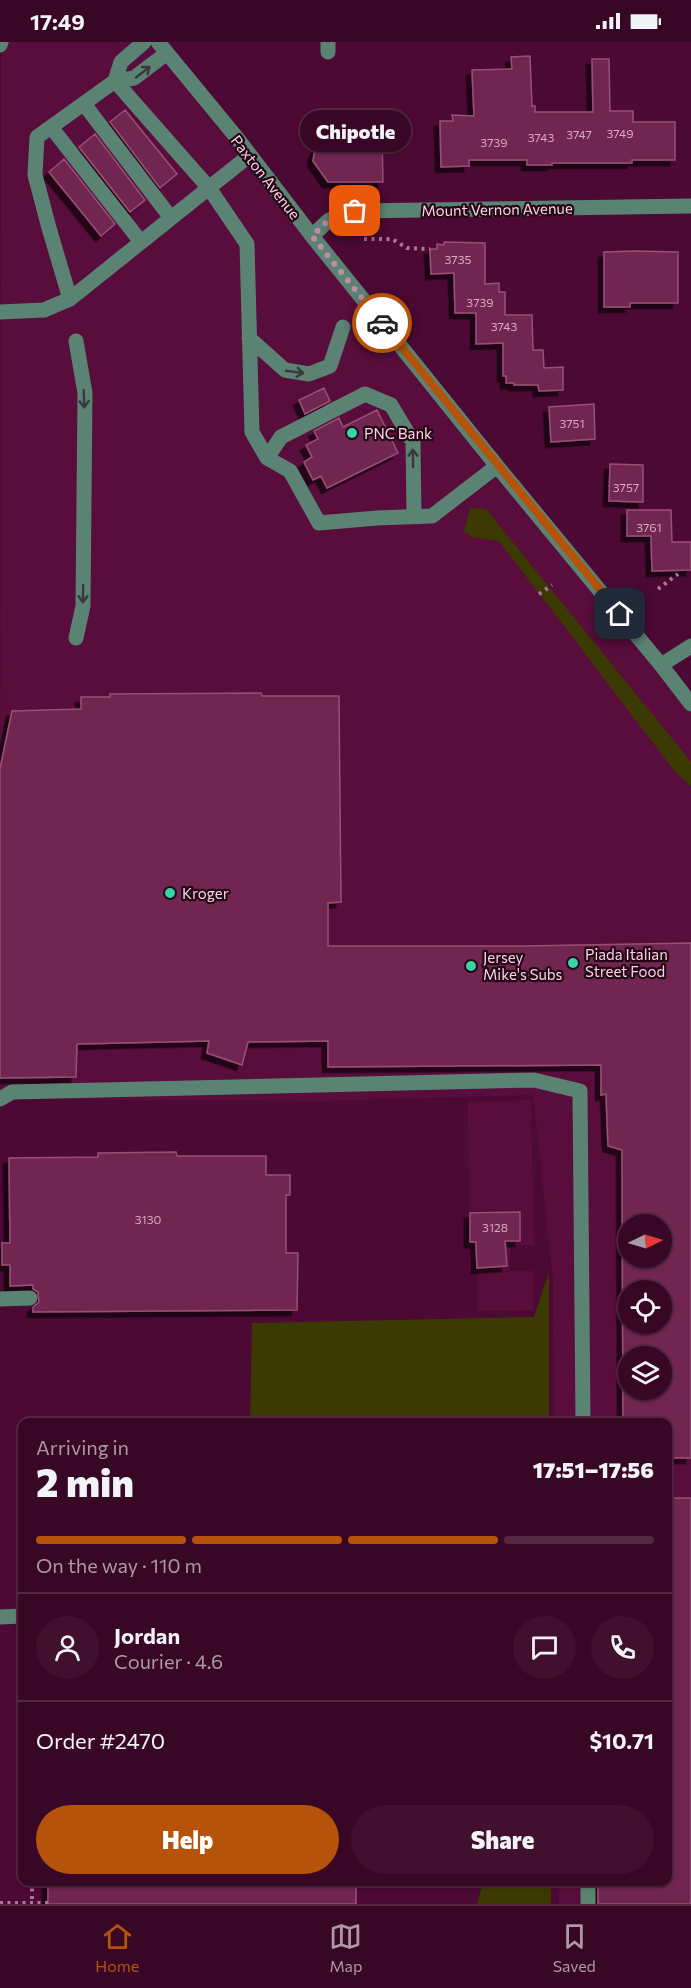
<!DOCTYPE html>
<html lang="en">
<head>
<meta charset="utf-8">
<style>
	:root { --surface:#390726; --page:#40102e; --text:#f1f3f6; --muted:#ab99a7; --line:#532843; --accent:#b45309 }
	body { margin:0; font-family:Commissioner,sans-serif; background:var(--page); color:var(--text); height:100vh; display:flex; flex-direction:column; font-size:22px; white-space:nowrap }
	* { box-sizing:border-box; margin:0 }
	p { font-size:20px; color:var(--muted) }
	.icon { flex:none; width:33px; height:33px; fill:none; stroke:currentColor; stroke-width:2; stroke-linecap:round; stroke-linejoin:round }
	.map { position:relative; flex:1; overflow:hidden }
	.details { position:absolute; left:18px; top:1376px; width:654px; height:468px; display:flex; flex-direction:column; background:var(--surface); border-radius:12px; box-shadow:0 2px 4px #0004,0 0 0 2px var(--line) }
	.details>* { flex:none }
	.needle { width:39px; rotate:85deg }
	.buttons { position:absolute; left:618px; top:1172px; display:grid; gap:12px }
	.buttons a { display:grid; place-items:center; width:54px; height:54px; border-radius:50%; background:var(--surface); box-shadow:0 2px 4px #0004,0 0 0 2px var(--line); font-size:30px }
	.pin { position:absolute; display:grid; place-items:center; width:51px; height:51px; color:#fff; margin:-26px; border-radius:12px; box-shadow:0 3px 9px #0006 }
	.courier { position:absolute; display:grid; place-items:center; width:60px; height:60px; margin:-30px; border:4px solid #b45309; border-radius:50%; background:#fff; color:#222; box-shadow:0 2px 8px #0007 }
	.bubble { position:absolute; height:42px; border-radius:21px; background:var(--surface); box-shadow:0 2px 4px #0004,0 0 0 2px var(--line); font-size:20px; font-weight:800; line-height:42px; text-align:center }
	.summary em { font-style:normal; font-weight:800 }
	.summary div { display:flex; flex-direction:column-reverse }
	.summary { display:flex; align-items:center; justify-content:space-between; height:102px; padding:0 18px }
	h1 { font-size:39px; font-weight:800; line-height:45px }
	.bar { display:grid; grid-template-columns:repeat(4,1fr); gap:9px 6px; align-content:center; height:72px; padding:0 18px }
	.bar i { height:8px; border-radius:4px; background:var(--line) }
	.bar .selected { background:var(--accent) }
	.bar p { grid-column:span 4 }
	.line { display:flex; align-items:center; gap:15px; padding:0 18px; border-top:2px solid var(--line) }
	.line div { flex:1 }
	.round { display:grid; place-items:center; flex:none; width:63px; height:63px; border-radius:32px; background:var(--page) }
	.button { display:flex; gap:12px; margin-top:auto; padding:12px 18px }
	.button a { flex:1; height:69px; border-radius:36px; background:var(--accent); color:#fff; font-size:24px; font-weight:800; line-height:69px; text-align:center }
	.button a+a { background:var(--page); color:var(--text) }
	.status { display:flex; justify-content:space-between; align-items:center; height:42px; padding:0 30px; background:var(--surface); direction:ltr }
	.status svg { height:16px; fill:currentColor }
	.menu { display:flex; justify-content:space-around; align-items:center; height:84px; border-top:2px solid var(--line); background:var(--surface); font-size:16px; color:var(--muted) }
	.menu a { display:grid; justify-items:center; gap:3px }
	.menu .selected { color:var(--accent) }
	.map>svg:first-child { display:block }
</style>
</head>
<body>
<div class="status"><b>17:49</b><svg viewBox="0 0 49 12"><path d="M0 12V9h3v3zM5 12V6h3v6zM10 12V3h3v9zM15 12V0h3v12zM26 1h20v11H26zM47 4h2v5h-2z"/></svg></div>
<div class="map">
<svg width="691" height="1862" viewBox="0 0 691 1862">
	<defs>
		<filter id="shadow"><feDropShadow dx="-5.5" dy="5.5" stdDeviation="0" flood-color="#0009"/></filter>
	</defs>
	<rect width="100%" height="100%" fill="#4c0933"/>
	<path fill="#590d3c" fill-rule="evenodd" d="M 1,0 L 158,0 L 691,662 L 691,1862 L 559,1862 L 558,1839 L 668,1839 L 668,1380 L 554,1380 L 553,1239 L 533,1053 L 322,1059 L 20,1057 L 0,1061 ZM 628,1182 L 662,1182 L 662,1215 L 628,1215 ZM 628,1248 L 662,1248 L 662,1281 L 628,1281 ZM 628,1314 L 662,1314 L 662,1347 L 628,1347 Z
		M 531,1058 L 534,1203 L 510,1203 L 510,1229 L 533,1229 L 533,1268 L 477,1269 L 478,1230 L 469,1229 L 468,1060 Z"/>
	<path fill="#3b3a02" d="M 470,466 L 486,467 L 691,720 L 691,744 L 676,731 L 499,499 L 472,495 L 464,489 Z
		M 549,1230 L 549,1380 L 250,1380 L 252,1281 L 534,1275 Z
		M 480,1839 L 551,1839 L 551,1862 L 477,1862 L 481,1847 Z"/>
	<path fill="#712651" stroke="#985076" stroke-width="1.5" fill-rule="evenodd" filter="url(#shadow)" d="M 530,14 L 532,64 L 535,64 L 535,70 L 593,70 L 592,17 L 609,17 L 610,69 L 633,69 L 633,80 L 675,80 L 675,118 L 632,118 L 632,121 L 552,121 L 552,123 L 527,123 L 527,118 L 469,118 L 469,124 L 441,125 L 440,79 L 453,79 L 452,73 L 474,74 L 472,28 L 512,27 L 511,15 Z
		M 125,68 L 177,132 L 160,146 L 110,80 Z
		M 95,92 L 145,158 L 130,170 L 79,105 Z
		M 382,96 L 383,140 L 328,140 L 313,119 L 314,112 L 317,106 L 330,98 Z
		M 64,117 L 115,182 L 101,194 L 49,130 Z
		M 444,200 L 485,201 L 485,242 L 499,241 L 499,250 L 505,250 L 505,273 L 532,273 L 533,308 L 543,308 L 544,326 L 563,325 L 563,348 L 539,349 L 538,343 L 514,343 L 514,341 L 506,341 L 506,334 L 503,334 L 503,301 L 476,302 L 476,271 L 455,271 L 454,231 L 431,232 L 430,207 L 437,207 L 437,202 L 444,203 Z
		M 635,209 L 678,210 L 678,261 L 630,261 L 630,265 L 604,265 L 604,210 Z
		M 324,346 L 330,359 L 305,372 L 299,358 Z
		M 594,362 L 595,397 L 551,400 L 549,365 Z
		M 377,368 L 398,411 L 327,446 L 321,434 L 313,438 L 304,420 L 312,415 L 306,403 L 318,397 L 314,389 L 339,376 L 343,385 Z
		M 610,422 L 643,423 L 643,460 L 609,459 Z
		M 627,468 L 671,468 L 672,500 L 691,500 L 691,528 L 652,529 L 651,494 L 627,494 Z
		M 261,651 L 262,654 L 339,654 L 341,860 L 328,861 L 328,904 L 524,904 L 691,901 L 691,1416 L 668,1416 L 668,1380 L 623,1380 L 622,1108 L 608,1104 L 606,1052 L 601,1053 L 601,1023 L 328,1025 L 328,999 L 248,1000 L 242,1023 L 207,1011 L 209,999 L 77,1002 L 76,1035 L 0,1036 L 0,727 L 12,669 L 81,667 L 81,655 L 110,655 L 110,652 ZM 628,1182 L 662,1182 L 662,1215 L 628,1215 ZM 628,1248 L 662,1248 L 662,1281 L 628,1281 ZM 628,1314 L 662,1314 L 662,1347 L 628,1347 Z
		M 176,1110 L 177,1114 L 266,1114 L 266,1133 L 290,1133 L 290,1153 L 286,1153 L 286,1211 L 298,1211 L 297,1268 L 33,1270 L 33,1265 L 39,1260 L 38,1250 L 33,1247 L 33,1243 L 10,1244 L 10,1223 L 2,1223 L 2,1201 L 10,1201 L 9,1116 L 98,1115 L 98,1111 Z
		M 520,1170 L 520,1199 L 505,1199 L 507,1224 L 477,1226 L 476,1200 L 470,1200 L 470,1171 Z
		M 668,1456 L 691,1456 L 691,1862 L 598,1862 L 598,1839 L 668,1839 Z
		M 48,1839 L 356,1839 L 356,1862 L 48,1862 Z"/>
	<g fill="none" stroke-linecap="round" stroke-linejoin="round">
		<path stroke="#ab7593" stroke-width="4" stroke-dasharray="3 4.5" stroke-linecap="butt" d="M 364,197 L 392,197 L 407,206 L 430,207
			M 658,547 L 678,532
			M 539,552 L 552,543
			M 32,1839 L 32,1861
			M 0,1861 L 48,1861"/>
		<path stroke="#5a8373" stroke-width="15" d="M 158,0 L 237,96 L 312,194 L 497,424 L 661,623 L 691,662
			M 328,0 L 328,10
			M 0,3 L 1,0
			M 115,39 L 209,146 L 247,202 L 252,390 L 267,416 L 290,429 L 319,481 L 377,476 L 432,474 L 497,424
			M 115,39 L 121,20 L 144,0
			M 84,62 L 171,176
			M 51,85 L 141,200
			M 312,194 L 329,178 L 355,169 L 691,164
			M 70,257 L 49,186 L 35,133 L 37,95 L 115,39 L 134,36 L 167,11
			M 0,270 L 44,268 L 70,257 L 250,113
			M 249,296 L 285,328 L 309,332 L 330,324 L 343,285
			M 76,299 L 85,351 L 83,564 L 76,596
			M 267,416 L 281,395 L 365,352 L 391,363 L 413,400 L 414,474
			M 661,623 L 691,604
			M 0,1057 L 12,1050 L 534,1038 L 580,1049 L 583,1380
			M 0,1257 L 30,1256
			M 0,1575 L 22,1574
			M 588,1839 L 588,1862"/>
	</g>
	<defs><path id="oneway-shaft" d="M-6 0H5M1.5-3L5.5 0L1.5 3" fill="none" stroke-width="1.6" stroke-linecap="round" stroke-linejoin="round" transform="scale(1.5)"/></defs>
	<g stroke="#39393c">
		<use href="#oneway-shaft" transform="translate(143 30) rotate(-38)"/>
		<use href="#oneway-shaft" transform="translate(295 330) rotate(8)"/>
		<use href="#oneway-shaft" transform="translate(84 357) rotate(88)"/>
		<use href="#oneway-shaft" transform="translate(413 416) rotate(-91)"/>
		<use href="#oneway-shaft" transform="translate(83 552) rotate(91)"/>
	</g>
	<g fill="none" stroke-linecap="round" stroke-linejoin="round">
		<path stroke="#be8ca7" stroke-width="6" stroke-dasharray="0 10.8" d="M 355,169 L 329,178 L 312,194 L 382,281"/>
		<path stroke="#b45309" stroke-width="8" d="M 382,281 L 620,572"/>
	</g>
	<g fill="#37d4a6" stroke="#230717" stroke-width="2">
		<circle cx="352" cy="391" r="6"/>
		<circle cx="170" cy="851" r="6"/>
		<circle cx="573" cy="921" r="6"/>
		<circle cx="471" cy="924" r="6"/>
	</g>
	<g text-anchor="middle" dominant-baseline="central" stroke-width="4.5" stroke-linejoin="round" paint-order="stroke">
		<g font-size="12" fill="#d9a7c0">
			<text x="620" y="91">3749</text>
			<text x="579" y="92">3747</text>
			<text x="541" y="95">3743</text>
			<text x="494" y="100">3739</text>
			<text x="458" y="217">3735</text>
			<text x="480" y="260">3739</text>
			<text x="504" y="284">3743</text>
			<text x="572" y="381">3751</text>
			<text x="626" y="445">3757</text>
			<text x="649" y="485">3761</text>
			<text x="148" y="1177">3130</text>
			<text x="495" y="1185">3128</text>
		</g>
		<g font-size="15" fill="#fcd2e5" stroke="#230717">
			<text transform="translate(266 135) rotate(52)">Paxton Avenue</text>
			<text transform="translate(497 167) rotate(-1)">Mount Vernon Avenue</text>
		</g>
		<g font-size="15" fill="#fcd2e5" stroke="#230717" text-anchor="start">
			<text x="364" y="391">PNC Bank</text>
			<text x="182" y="851">Kroger</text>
			<text x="585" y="912">Piada Italian<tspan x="585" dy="17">Street Food</tspan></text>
			<text x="483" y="915">Jersey<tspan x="483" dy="17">Mike's Subs</tspan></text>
		</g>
	</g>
</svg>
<div class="buttons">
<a><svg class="needle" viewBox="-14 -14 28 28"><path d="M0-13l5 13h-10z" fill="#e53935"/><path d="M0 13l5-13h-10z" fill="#ab99a7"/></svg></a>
<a><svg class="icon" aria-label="locate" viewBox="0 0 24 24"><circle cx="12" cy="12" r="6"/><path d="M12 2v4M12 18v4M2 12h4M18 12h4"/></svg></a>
<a><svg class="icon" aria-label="layers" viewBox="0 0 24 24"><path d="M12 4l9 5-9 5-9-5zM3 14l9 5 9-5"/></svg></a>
</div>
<div class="pin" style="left:355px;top:169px;background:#ea580c"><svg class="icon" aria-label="bag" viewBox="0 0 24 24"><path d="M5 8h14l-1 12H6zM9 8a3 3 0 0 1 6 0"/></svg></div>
<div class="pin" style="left:620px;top:572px;background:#1f2937"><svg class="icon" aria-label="home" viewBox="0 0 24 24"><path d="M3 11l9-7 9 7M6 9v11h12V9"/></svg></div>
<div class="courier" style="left:382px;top:281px"><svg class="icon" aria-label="car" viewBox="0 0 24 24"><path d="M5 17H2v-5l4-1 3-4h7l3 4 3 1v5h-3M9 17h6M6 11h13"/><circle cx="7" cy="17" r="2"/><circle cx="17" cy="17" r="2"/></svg></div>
<div class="bubble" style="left:300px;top:68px;width:111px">Chipotle</div>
<section class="details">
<div class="summary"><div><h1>2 min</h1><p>Arriving in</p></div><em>17:51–17:56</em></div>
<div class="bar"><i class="selected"></i><i class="selected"></i><i class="selected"></i><i></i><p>On the way · 110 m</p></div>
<div class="line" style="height:108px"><a class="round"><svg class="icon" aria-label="person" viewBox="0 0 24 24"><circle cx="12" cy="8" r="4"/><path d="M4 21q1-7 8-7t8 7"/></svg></a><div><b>Jordan</b><p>Courier · 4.6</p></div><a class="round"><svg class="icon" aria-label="chat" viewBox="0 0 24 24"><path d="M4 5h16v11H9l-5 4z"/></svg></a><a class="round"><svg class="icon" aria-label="phone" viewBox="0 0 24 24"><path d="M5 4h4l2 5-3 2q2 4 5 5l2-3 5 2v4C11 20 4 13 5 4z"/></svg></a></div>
<div class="line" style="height:78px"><div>Order #2470</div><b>$10.71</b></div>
<div class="button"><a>Help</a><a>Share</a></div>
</section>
</div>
<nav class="menu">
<a class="selected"><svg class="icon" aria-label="home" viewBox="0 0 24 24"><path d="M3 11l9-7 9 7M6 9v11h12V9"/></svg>Home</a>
<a><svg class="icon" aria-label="map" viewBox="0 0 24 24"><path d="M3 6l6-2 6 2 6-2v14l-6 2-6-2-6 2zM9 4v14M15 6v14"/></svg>Map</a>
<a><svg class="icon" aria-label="saved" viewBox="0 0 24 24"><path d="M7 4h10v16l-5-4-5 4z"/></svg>Saved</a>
</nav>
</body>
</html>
